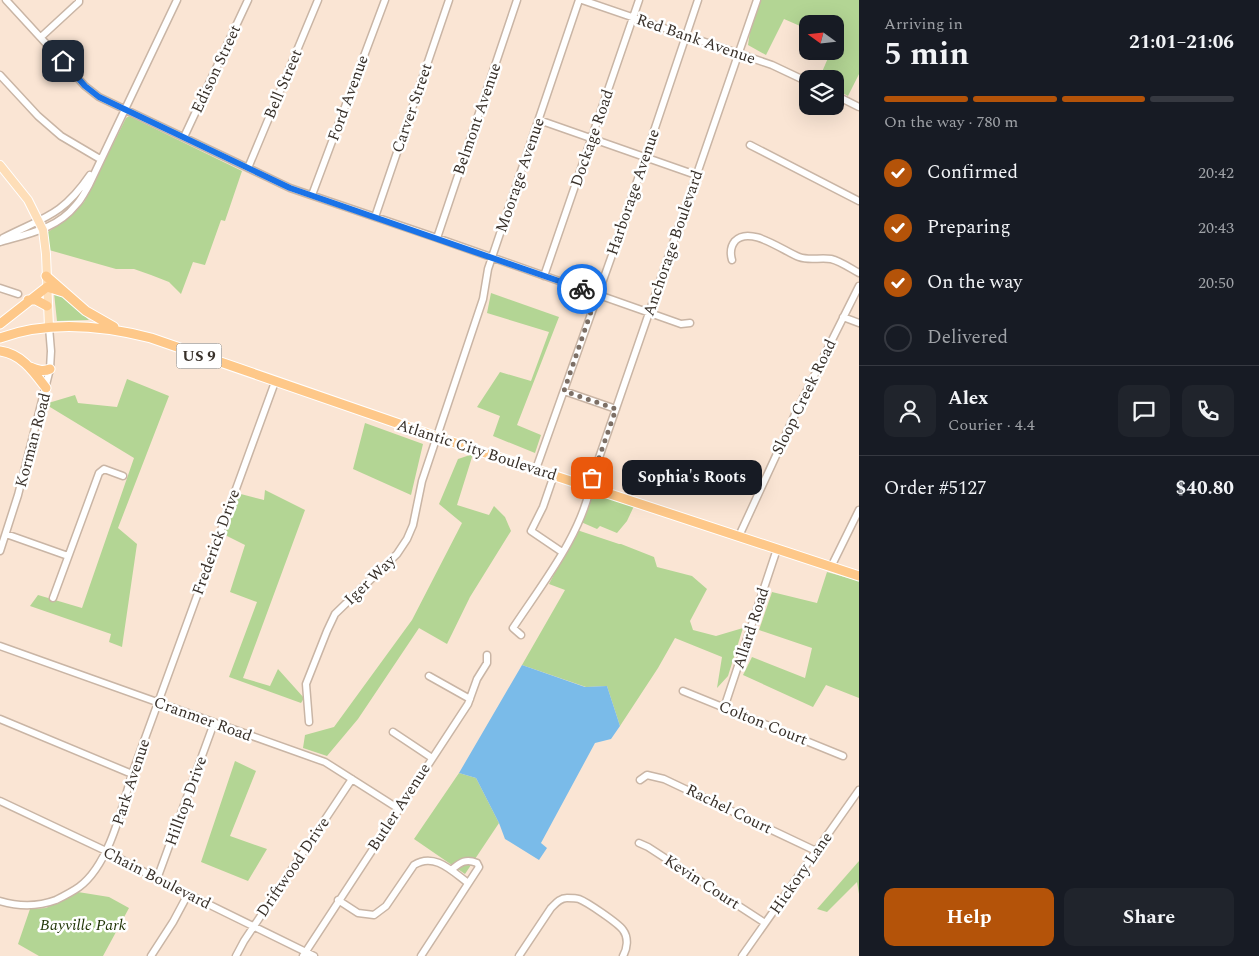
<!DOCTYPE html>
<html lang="en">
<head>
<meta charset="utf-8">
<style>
	:root { --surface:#171b24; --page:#20242c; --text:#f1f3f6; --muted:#9ea1a6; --line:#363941; --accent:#b45309 }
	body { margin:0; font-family:Spectral,serif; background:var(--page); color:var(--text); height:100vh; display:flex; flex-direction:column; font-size:19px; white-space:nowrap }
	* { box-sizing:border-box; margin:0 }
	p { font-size:16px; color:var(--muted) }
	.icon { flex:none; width:28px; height:28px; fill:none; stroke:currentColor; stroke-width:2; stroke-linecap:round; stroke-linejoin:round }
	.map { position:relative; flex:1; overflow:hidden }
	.details { display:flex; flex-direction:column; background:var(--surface); width:400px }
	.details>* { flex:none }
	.needle { width:32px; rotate:285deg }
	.controls { position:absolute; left:799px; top:15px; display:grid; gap:10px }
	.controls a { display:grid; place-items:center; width:45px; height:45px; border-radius:10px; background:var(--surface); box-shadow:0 5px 20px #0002; font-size:25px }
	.pin { position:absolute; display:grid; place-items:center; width:42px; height:42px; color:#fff; margin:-21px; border-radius:10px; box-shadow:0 2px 8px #0006 }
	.courier { position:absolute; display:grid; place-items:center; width:50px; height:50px; margin:-25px; border:4px solid #1a73e8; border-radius:50%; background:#fff; color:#222; box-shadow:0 1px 6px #0007 }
	.bubble { position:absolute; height:35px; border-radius:10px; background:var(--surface); box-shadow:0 5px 20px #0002; font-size:16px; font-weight:700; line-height:35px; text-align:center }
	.overview em { font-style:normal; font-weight:700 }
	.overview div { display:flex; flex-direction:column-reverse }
	.overview { display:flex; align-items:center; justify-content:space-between; height:85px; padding:0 25px }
	h1 { font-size:32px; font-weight:700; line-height:38px }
	.bar { display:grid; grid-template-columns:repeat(4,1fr); gap:8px 5px; align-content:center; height:60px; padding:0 25px }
	.bar i { height:6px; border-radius:4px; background:var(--line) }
	.bar .on { background:var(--accent) }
	.bar p { grid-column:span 4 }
	.line { display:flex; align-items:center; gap:12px; padding:0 25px; border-top:1px solid var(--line) }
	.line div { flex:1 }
	.round { display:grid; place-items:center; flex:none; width:52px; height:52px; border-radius:10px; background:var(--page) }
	ol { padding:0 25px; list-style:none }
	li { display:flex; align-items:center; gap:15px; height:55px }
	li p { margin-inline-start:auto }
	li .icon { padding:5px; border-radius:50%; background:var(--accent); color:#fff; stroke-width:4 }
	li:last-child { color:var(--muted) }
	li i { width:28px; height:28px; border:2px solid var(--line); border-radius:50% }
	.cta { display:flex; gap:10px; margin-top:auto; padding:10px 25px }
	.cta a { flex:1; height:58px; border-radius:10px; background:var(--accent); color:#fff; font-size:20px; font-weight:700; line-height:58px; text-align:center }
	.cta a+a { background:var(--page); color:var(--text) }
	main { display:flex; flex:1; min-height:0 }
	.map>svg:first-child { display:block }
</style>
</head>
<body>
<main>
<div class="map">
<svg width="859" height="956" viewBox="0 0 859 956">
	<rect width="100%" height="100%" fill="#fae5d4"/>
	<path fill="#b3d594" d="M 760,0 L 859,0 L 859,74 L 848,96 L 835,89 L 835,79 L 819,79 L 831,51 L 835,51 L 835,24 L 808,24 L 807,29 L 784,19 L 766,55 L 748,45 L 750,31 Z
		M 129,116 L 242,171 L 225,221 L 221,220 L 205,265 L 193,262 L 181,294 L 169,282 L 151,275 L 134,269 L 116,269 L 49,250 L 47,236 L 48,232 L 72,215 L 84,202 L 126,118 Z
		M 54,293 L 61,295 L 89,320 L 57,321 Z
		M 491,293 L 559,317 L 517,425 L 541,435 L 535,453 L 493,436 L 500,416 L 477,407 L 500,372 L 531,381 L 549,332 L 487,313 Z
		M 127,379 L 169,396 L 118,528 L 137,544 L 122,647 L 109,642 L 111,634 L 30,606 L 38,595 L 82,608 L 134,458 L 45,404 L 75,395 L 78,403 L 117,407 Z
		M 365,423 L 423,444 L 411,495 L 353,469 Z
		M 473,454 L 457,505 L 489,515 L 494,506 L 505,517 L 511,531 L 470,597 L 447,644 L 419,628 L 358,719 L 327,756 L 303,748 L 305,735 L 334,727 L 412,620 L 462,523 L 439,504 L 458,459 Z
		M 265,490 L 305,510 L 243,678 L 270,686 L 278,669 L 304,698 L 301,703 L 229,677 L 257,602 L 230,592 L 245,545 L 223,534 L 237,493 L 264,500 Z
		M 595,493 L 634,506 L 627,521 L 617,533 L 600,526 L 597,529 L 581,522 L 592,495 Z
		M 577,530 L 619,544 L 621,544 L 654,557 L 657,567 L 692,576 L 707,589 L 690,621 L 693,630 L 716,636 L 743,628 L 728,676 L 717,688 L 722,657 L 675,638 L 658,668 L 620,726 L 607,686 L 586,687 L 522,665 L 565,590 L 549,584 Z
		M 827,572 L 859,581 L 859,698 L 826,685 L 813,707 L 743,675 L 752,657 L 805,678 L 812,648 L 759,630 L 772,592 L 817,603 Z
		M 235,761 L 256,771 L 230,836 L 267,849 L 248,881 L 201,862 Z
		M 459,773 L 476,778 L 499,823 L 465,874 L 414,839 Z
		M 859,861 L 859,894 L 857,882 L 827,912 L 817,909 Z
		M 78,892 L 109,897 L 129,908 L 103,956 L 39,956 L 18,944 L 30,909 L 46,908 Z"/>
	<path fill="#7abbe9" d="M 522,665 L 585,687 L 607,686 L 620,726 L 611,739 L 595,743 L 541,843 L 547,848 L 539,860 L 505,839 L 499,823 L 476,778 L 459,773 Z"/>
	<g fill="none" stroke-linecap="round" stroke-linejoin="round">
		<g stroke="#c9b5a5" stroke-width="9">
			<path id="minor" d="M 6,0 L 85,86 L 99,97 L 290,188 L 437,238 L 650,313 L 681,324 L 690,323
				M 582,0 L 772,65 L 808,82
				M 41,37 L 79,2 L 79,0
				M 0,75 L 38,116 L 61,136 L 100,159
				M 835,95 L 859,107
				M 539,120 L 696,175
				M 184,137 L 248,0
				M 750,145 L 859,201
				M 248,168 L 318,0
				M 312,195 L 385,0
				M 375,217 L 449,0
				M 3,238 C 44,217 62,216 90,175
				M 437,238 L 517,0
				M 0,242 C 28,234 57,229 76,205 C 81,200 85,192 89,185 L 177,0
				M 732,260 C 730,253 730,247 735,241 C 750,225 783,251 799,257 C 810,261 820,257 831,259 C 840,261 850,268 859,273
				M 544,276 L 639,0
				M 0,288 L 18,294
				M 843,317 L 859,323
				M 564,391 L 616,409
				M 536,469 L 617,241 L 698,0
				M 554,475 L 543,507 L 531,531 L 562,552
				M 6,534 L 68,556
				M 739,536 L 798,408 L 859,286
				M 0,551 L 18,495 L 50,369 L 51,351 L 49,327
				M 831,567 L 859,510
				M 53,598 L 99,473 L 104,469 L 123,476
				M 521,635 L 513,628 C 542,584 584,532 592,478 L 757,0
				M 0,646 L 325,762 L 399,809
				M 429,676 L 470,699
				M 683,691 L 843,756
				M 724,708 L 777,549
				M 0,719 L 132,774
				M 309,722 L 306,684 L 327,631 L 335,614 L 397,554 L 407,539 L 413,525 L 422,481 L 483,299 L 488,269 L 579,0
				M 393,732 L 432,758
				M 640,780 L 647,775 L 664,779 L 816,851
				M 0,801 L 106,851 L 157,879 L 314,956
				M 639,843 L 648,847 L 765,923
				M 157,879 L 214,723
				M 338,900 L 358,913 L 374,915 L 386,906 L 414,865 C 434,852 452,871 468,883
				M 0,901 C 20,907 37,907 56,900 C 64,896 72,892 79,887 C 109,865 122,808 132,774 L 275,382
				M 151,956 L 173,922 L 188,894
				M 236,956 L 244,941 L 352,779
				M 303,956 L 468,704 L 477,679 L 487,663 L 487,655
				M 421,956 L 479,867 L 477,863 C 465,858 460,863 451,870
				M 519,956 L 551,908 C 556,903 560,898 567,898 C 570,898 576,898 579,899 C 587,902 618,923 623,930 C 629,938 627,949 623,956
				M 742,956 L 859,790"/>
		</g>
		<g stroke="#fff" stroke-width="10">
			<path id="major" d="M 0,165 L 28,200 L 43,230 L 46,254 L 49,327"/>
		</g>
		<g stroke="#fff" stroke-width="11">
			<path id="highway" d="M 46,276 L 86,311 L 114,327
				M 28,300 L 36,300 L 47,306
				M 0,324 L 47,287 L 63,292
				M 0,338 C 49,320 101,325 151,338 L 437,437 L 859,576
				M 0,351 C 22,354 34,372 46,388
				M 30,367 C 37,370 43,372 50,369"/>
		</g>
		<use href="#minor" stroke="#fff" stroke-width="6"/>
		<use href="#major" stroke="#fedeb8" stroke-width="8"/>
		<use href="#highway" stroke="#fec889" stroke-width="9"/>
	</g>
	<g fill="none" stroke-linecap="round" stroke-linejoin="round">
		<path stroke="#7c6f65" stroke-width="5" stroke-dasharray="0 9" d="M 582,289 L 597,294 L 564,391 L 616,409 L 592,478"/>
		<path stroke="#1a73e8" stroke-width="6" d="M 63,61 L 85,86 L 99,97 L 290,188 L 582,289"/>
	</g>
	<g text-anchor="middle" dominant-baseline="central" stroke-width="5" stroke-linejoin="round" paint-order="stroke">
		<rect fill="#fff" stroke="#746e69" stroke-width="1" x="176.5" y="343.5" width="45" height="25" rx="4"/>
		<g font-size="15" font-weight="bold" fill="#383029">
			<text x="199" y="356">US 9</text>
		</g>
		<g font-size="16" fill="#383029" stroke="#fff">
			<text transform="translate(696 39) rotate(19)">Red Bank Avenue</text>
			<text transform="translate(216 69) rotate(-65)">Edison Street</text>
			<text transform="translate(283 84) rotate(-67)">Bell Street</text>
			<text transform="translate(348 98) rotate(-70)">Ford Avenue</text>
			<text transform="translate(412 108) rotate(-71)">Carver Street</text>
			<text transform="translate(477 119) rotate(-71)">Belmont Avenue</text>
			<text transform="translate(592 138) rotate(-71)">Dockage Road</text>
			<text transform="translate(520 175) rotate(-71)">Moorage Avenue</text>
			<text transform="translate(633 192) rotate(-71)">Harborage Avenue</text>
			<text transform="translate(673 243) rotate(-71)">Anchorage Boulevard</text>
			<text transform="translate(804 397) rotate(-64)">Sloop Creek Road</text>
			<text transform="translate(33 440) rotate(-75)">Korman Road</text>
			<text transform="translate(477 450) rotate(18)">Atlantic City Boulevard</text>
			<text transform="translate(216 542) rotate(-70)">Frederick Drive</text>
			<text transform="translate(370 580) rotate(-44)">Iger Way</text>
			<text transform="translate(751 628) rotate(-72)">Allard Road</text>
			<text transform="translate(203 719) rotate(20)">Cranmer Road</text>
			<text transform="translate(763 723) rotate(22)">Colton Court</text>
			<text transform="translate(131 782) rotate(-72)">Park Avenue</text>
			<text transform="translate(186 801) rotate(-70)">Hilltop Drive</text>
			<text transform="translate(399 807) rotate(-57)">Butler Avenue</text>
			<text transform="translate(729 809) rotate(26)">Rachel Court</text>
			<text transform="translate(293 867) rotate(-56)">Driftwood Drive</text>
			<text transform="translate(801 873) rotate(-55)">Hickory Lane</text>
			<text transform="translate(157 878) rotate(27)">Chain Boulevard</text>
			<text transform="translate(702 882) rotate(33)">Kevin Court</text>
		</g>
		<g font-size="16" font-style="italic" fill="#1f3405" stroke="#fff">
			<text x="83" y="925">Bayville Park</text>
		</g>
	</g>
</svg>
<div class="controls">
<a><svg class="needle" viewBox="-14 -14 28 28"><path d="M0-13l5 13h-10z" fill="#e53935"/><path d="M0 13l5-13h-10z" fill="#9ea1a6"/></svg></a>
<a><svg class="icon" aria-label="layers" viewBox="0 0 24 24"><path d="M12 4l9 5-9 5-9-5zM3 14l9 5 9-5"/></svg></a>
</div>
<div class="pin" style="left:592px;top:478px;background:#ea580c"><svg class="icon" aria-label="bag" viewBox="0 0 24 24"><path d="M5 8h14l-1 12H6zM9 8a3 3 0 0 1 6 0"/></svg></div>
<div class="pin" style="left:63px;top:61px;background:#1f2937"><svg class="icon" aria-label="home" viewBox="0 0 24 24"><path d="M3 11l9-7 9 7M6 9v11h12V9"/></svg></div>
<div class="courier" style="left:582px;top:289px"><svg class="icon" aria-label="bike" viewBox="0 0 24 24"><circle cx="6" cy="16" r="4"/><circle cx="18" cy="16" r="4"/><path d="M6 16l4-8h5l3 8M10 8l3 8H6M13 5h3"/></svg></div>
<div class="bubble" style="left:622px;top:460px;width:140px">Sophia's Roots</div>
</div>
<section class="details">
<div class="overview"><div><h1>5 min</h1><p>Arriving in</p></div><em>21:01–21:06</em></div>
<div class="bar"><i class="on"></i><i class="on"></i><i class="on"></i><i></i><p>On the way · 780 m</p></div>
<ol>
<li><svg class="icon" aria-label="check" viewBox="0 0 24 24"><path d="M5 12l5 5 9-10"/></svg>Confirmed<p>20:42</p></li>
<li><svg class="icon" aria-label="check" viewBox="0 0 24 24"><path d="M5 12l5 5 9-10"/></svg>Preparing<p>20:43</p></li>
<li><svg class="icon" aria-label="check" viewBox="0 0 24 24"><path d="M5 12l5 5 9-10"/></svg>On the way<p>20:50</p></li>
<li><i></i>Delivered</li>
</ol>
<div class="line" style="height:90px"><a class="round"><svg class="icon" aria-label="person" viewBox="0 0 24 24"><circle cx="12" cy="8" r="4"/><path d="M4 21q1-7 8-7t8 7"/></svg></a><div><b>Alex</b><p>Courier · 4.4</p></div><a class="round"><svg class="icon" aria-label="chat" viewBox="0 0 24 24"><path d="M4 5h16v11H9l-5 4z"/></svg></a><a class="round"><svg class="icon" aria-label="phone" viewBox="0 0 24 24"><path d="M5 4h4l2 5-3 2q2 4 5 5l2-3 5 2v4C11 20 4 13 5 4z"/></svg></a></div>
<div class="line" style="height:65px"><div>Order #5127</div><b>$40.80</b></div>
<div class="cta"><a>Help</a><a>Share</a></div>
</section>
</main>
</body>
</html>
